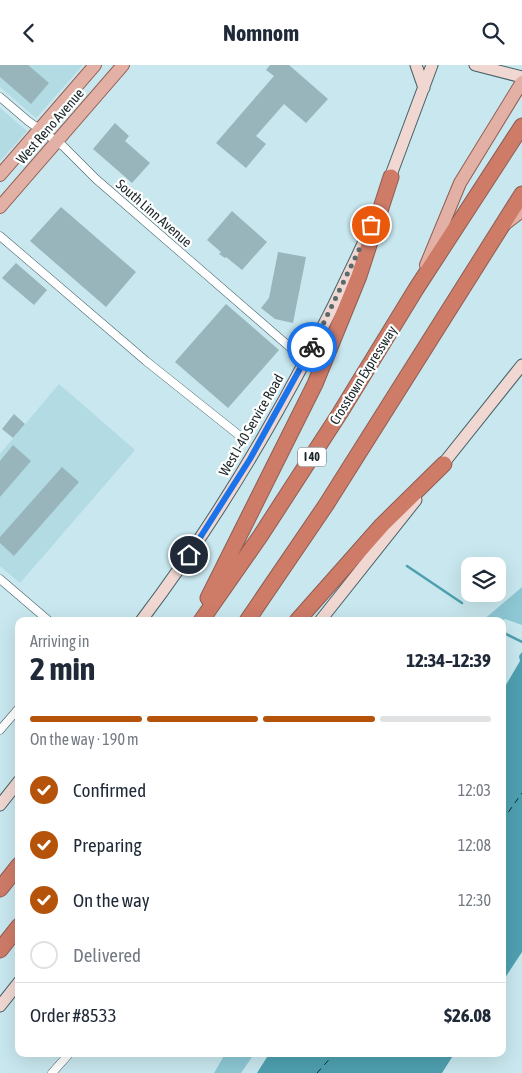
<!DOCTYPE html>
<html lang="en">
<head>
<meta charset="utf-8">
<style>
	:root { --surface:#fff; --page:#f6f6f7; --text:#1f2937; --muted:#747a83; --line:#e0e1e3; --accent:#b45309 }
	body { margin:0; font-family:"Asap Condensed",sans-serif; background:var(--page); color:var(--text); height:100vh; display:flex; flex-direction:column; font-size:19px; white-space:nowrap }
	* { box-sizing:border-box; margin:0 }
	p { font-size:16px; color:var(--muted) }
	.icon { flex:none; width:28px; height:28px; fill:none; stroke:currentColor; stroke-width:2; stroke-linecap:round; stroke-linejoin:round }
	.map { position:relative; flex:1; overflow:hidden }
	.panel { position:absolute; left:15px; top:552px; width:491px; height:440px; display:flex; flex-direction:column; background:var(--surface); border-radius:10px; box-shadow:0 5px 20px #0002 }
	.panel>* { flex:none }
	.controls { position:absolute; left:461px; top:492px; display:grid; gap:10px }
	.controls a { display:grid; place-items:center; width:45px; height:45px; border-radius:10px; background:var(--surface); box-shadow:0 5px 20px #0002; font-size:25px }
	.pin { position:absolute; display:grid; place-items:center; width:42px; height:42px; color:#fff; margin:-21px; border:2px solid #fff; border-radius:50%; box-shadow:0 1px 5px #0007 }
	.courier { position:absolute; display:grid; place-items:center; width:50px; height:50px; margin:-25px; border:4px solid #1a73e8; border-radius:50%; background:#fff; color:#222; box-shadow:0 1px 6px #0007 }
	.head em { font-style:normal; font-weight:700 }
	.head div { display:flex; flex-direction:column-reverse }
	.head { display:flex; align-items:center; justify-content:space-between; height:85px; padding:0 15px }
	h1 { font-size:32px; font-weight:700; line-height:38px }
	.bar { display:grid; grid-template-columns:repeat(4,1fr); gap:8px 5px; align-content:center; height:60px; padding:0 15px }
	.bar i { height:6px; border-radius:4px; background:var(--line) }
	.bar .active { background:var(--accent) }
	.bar p { grid-column:span 4 }
	.line { display:flex; align-items:center; gap:12px; padding:0 15px; border-top:1px solid var(--line) }
	.line div { flex:1 }
	ol { padding:0 15px; list-style:none }
	li { display:flex; align-items:center; gap:15px; height:55px }
	li p { margin-inline-start:auto }
	li .icon { padding:5px; border-radius:50%; background:var(--accent); color:#fff; stroke-width:4 }
	li:last-child { color:var(--muted) }
	li i { width:28px; height:28px; border:2px solid var(--line); border-radius:50% }
	header { display:flex; justify-content:space-between; align-items:center; height:65px; padding:0 15px; background:var(--surface); font-size:22px; font-weight:700 }
	.map>svg:first-child { display:block }
</style>
</head>
<body>
<header><svg class="icon" aria-label="back" viewBox="0 0 24 24"><path d="M15 5l-7 7 7 7"/></svg>Nomnom<svg class="icon" aria-label="search" viewBox="0 0 24 24"><circle cx="10" cy="10" r="6"/><path d="M15 15l6 6"/></svg></header>
<div class="map">
<svg width="522" height="1008" viewBox="0 0 522 1008">
	<rect width="100%" height="100%" fill="#c8e7ee"/>
	<path fill="#b3dbe3" d="M 0,0 L 83,0 L 36,53 L 0,22 Z
		M 0,43 L 27,66 L 0,96 Z
		M 59,319 L 135,385 L 20,518 L 0,501 L 0,389 Z"/>
	<path fill="#8dc8d4" d="M 522,522 L 522,560 L 505,554 L 501,556 L 482,556 Z
		M 225,989 L 254,989 L 241,1008 L 214,1008 Z"/>
	<path fill="#4ea0b0" d="M 522,587 L 522,887 L 503,916 L 503,625 L 520,596 L 519,591 Z
		M 269,989 L 454,989 L 442,1008 L 257,1008 Z"/>
	<g fill="none" stroke-linecap="round" stroke-linejoin="round">
		<path stroke="#4ea0b0" stroke-width="2.5" d="M 407,501 L 462,538
			M 502,567 L 522,577"/>
		<path stroke="#062f36" stroke-width="1" stroke-dasharray="6 5" stroke-linecap="butt" d="M 502,756 L 522,728
			M 317,1008 L 334,989"/>
	</g>
	<path fill="#98b5bc" d="M 0,0 L 28,0 L 49,18 L 31,39 L 0,12 Z
		M 270,0 L 289,0 L 328,34 L 306,58 L 284,39 L 256,71 L 266,79 L 246,103 L 216,78 L 274,11 L 266,5 Z
		M 115,58 L 129,71 L 125,76 L 150,98 L 132,118 L 93,84 Z
		M 61,142 L 136,207 L 106,242 L 30,176 Z
		M 232,146 L 267,177 L 242,205 L 226,192 L 225,193 L 219,189 L 221,187 L 207,175 Z
		M 278,187 L 306,192 L 293,258 L 275,254 L 261,243 L 269,233 Z
		M 16,198 L 47,225 L 34,240 L 2,213 Z
		M 226,239 L 279,285 L 228,343 L 175,297 Z
		M 14,349 L 25,359 L 13,373 L 2,364 Z
		M 13,380 L 31,396 L 0,432 L 0,396 Z
		M 62,402 L 79,417 L 14,491 L 0,478 L 0,472 Z"/>
	<g fill="none" stroke-linecap="round" stroke-linejoin="round">
		<g stroke="#466167" stroke-width="9">
			<path id="minor" d="M 0,32 L 28,56 L 63,81 L 96,114 L 292,284
				M 0,171 L 146,296 L 240,371
				M 0,514 L 49,556
				M 0,665 L 19,643
				M 52,1008 L 69,989"/>
		</g>
		<g stroke="#466167" stroke-width="13">
			<path id="secondary" d="M 416,0 L 424,23
				M 475,0 L 522,12
				M 388,118 L 432,0
				M 439,404 L 522,300
				M 141,556 C 231,437 304,308 366,172
				M 320,556 L 416,435
				M 0,740 L 19,716
				M 0,941 L 19,917"/>
		</g>
		<g stroke="#8f5d52" stroke-width="14">
			<path id="primary" d="M 0,110 L 95,0
				M 0,142 L 123,0
				M 505,159 L 522,146
				M 426,200 L 460,118 L 522,17"/>
		</g>
		<g stroke="#8f5d52" stroke-width="17">
			<path id="motorway" d="M 208,533 L 315,319 L 359,211 L 391,112
				M 201,556 L 261,470 L 340,348 L 416,224 L 522,61
				M 247,556 L 326,440 L 522,129
				M 297,556 L 382,460 L 444,399
				M 0,824 L 19,800
				M 0,885 L 19,861"/>
		</g>
		<use href="#minor" stroke="#fff" stroke-width="8"/>
		<use href="#secondary" stroke="#f0d7d2" stroke-width="11"/>
		<use href="#primary" stroke="#e2b0a4" stroke-width="12"/>
		<use href="#motorway" stroke="#ce7b68" stroke-width="15"/>
	</g>
	<g fill="none" stroke-linecap="round" stroke-linejoin="round">
		<path stroke="#576a6d" stroke-width="5" stroke-dasharray="0 9" d="M 312,282 L 371,160"/>
		<path stroke="#1a73e8" stroke-width="6" d="M 189,490 L 250,394 L 312,282"/>
	</g>
	<g text-anchor="middle" dominant-baseline="central" stroke-width="4.5" stroke-linejoin="round" paint-order="stroke">
		<rect fill="#fff" stroke="#5f6768" stroke-width="1" x="298" y="382.5" width="28" height="19" rx="4"/>
		<g font-size="12" font-weight="bold" fill="#1a2628">
			<text x="312" y="392">I 40</text>
		</g>
		<g font-size="14" fill="#1a2628" stroke="#fff">
			<text transform="translate(50 61) rotate(-49)">West Reno Avenue</text>
			<text transform="translate(154 148) rotate(41)">South Linn Avenue</text>
			<text transform="translate(363 310) rotate(-58)">Crosstown Expressway</text>
			<text transform="translate(251 360) rotate(-60)">West I-40 Service Road</text>
		</g>
	</g>
</svg>
<div class="controls">
<a><svg class="icon" aria-label="layers" viewBox="0 0 24 24"><path d="M12 4l9 5-9 5-9-5zM3 14l9 5 9-5"/></svg></a>
</div>
<div class="pin" style="left:371px;top:160px;background:#ea580c"><svg class="icon" aria-label="bag" viewBox="0 0 24 24"><path d="M5 8h14l-1 12H6zM9 8a3 3 0 0 1 6 0"/></svg></div>
<div class="pin" style="left:189px;top:490px;background:#1f2937"><svg class="icon" aria-label="home" viewBox="0 0 24 24"><path d="M3 11l9-7 9 7M6 9v11h12V9"/></svg></div>
<div class="courier" style="left:312px;top:282px"><svg class="icon" aria-label="bike" viewBox="0 0 24 24"><circle cx="6" cy="16" r="4"/><circle cx="18" cy="16" r="4"/><path d="M6 16l4-8h5l3 8M10 8l3 8H6M13 5h3"/></svg></div>
<section class="panel">
<div class="head"><div><h1>2 min</h1><p>Arriving in</p></div><em>12:34–12:39</em></div>
<div class="bar"><i class="active"></i><i class="active"></i><i class="active"></i><i></i><p>On the way · 190 m</p></div>
<ol>
<li><svg class="icon" aria-label="check" viewBox="0 0 24 24"><path d="M5 12l5 5 9-10"/></svg>Confirmed<p>12:03</p></li>
<li><svg class="icon" aria-label="check" viewBox="0 0 24 24"><path d="M5 12l5 5 9-10"/></svg>Preparing<p>12:08</p></li>
<li><svg class="icon" aria-label="check" viewBox="0 0 24 24"><path d="M5 12l5 5 9-10"/></svg>On the way<p>12:30</p></li>
<li><i></i>Delivered</li>
</ol>
<div class="line" style="height:65px"><div>Order #8533</div><b>$26.08</b></div>
</section>
</div>
</body>
</html>
